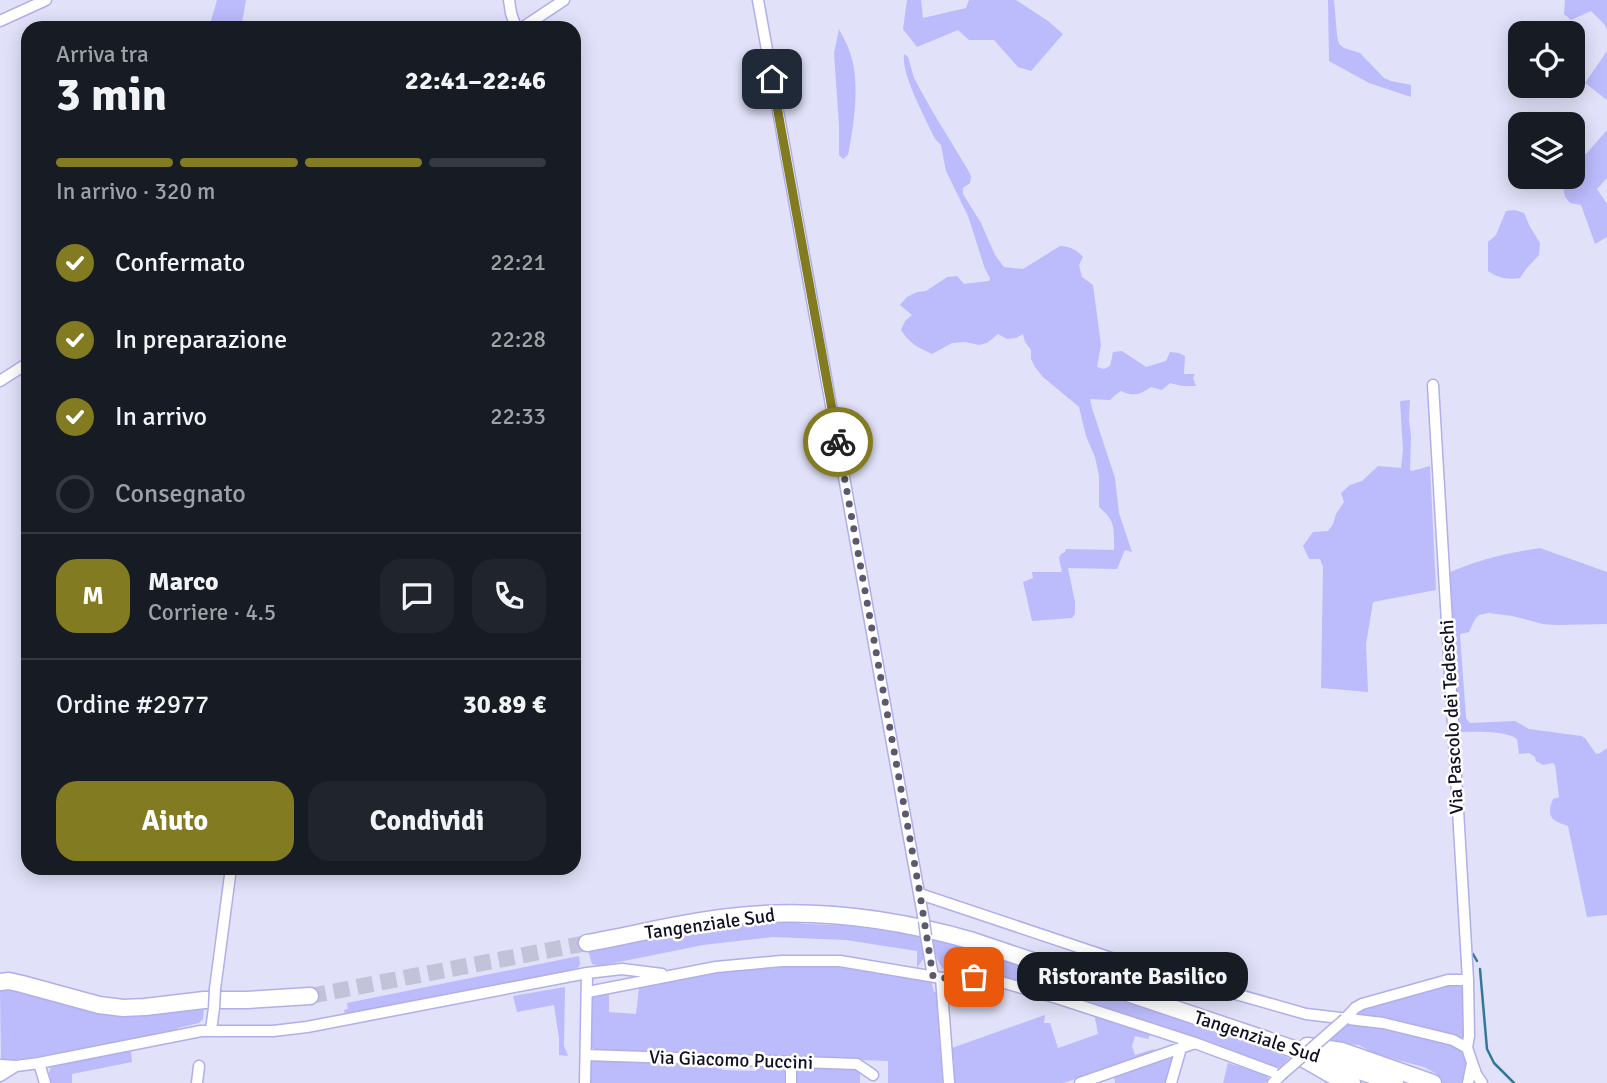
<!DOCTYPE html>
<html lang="it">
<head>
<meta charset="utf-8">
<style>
	:root { --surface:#171b24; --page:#20242c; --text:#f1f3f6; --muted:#9ea1a6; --line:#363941; --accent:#827b21 }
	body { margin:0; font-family:Signika,sans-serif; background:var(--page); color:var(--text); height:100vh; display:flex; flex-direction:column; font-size:26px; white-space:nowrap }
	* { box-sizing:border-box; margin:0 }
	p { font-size:23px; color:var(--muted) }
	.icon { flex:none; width:38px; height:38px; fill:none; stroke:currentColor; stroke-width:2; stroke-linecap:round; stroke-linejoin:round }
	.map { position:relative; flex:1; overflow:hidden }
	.drawer { position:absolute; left:21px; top:21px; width:560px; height:854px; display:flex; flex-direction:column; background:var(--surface); border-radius:21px; box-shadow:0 4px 18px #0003 }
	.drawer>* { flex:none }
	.controls { position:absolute; left:1508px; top:21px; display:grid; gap:14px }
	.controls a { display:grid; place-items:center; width:77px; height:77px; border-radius:14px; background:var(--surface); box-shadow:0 4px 18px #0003; font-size:35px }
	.pin { position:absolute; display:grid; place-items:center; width:60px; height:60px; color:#fff; margin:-30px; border-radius:14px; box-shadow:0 4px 10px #0006 }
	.courier { position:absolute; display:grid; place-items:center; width:70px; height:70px; margin:-35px; border:5px solid #827b21; border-radius:50%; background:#fff; color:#222; box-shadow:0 2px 9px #0007 }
	.bubble { position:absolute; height:49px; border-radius:21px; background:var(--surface); box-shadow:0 4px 18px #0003; font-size:23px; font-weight:800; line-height:49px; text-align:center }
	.overview em { font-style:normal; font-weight:800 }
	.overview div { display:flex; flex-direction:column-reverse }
	.overview { display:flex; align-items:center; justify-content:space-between; height:119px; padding:0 35px }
	h1 { font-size:46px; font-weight:800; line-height:52px }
	.bar { display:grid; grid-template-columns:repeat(4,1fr); gap:10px 7px; align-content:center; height:84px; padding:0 35px }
	.bar i { height:9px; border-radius:5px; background:var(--line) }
	.bar .selected { background:var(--accent) }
	.bar p { grid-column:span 4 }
	.line { display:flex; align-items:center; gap:18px; padding:0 35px; border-top:2px solid var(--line) }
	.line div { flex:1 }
	.round { display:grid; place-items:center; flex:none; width:74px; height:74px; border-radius:21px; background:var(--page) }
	ol { padding:0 35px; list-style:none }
	li { display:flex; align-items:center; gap:21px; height:77px }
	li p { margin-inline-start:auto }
	li .icon { padding:7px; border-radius:50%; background:var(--accent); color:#fff; stroke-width:4 }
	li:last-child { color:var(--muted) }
	li i { width:38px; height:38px; border:4px solid var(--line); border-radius:50% }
	.cta { display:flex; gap:14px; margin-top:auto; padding:14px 35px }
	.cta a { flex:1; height:80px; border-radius:21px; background:var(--accent); color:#fff; font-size:28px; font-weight:800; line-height:80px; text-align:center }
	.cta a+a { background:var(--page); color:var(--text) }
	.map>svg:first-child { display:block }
</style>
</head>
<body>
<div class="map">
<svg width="1607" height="1083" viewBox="0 0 1607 1083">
	<rect width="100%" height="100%" fill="#e1e1f9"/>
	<path fill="#bcbbfc" d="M 217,0 L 246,0 L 241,28 L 209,28 Z
		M 907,0 L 921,0 L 923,18 L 966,8 L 969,0 L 1016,0 L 1048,21 L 1063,34 L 1031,71 L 1018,67 L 994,40 L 969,40 L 958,30 L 917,47 L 903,29 Z
		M 1328,0 L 1334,0 L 1337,35 L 1339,44 L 1344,48 L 1360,53 L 1384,78 L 1391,81 L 1411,85 L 1411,97 L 1369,83 L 1329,61 Z
		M 1565,0 L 1607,0 L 1607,30 L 1605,25 L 1591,11 L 1571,20 L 1564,14 Z
		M 839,29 C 842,36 847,43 849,50 C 861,79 854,125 848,155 L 843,159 L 839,155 L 839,125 L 834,53 Z
		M 1607,51 L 1607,100 L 1585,83 Z
		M 904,54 L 908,57 L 914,78 L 931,109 L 968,170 L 971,176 L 970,183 L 963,188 L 963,194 L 981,223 L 995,255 L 1004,267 L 1023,269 L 1060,246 C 1069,246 1077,250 1083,257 L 1079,265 L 1082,277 L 1093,285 L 1101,345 L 1097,367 L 1104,369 L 1110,366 L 1113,352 L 1122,351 L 1146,367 L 1166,361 L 1170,352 L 1179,353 L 1185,356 L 1184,374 L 1195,374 L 1193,378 L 1196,386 L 1182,386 L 1170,383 L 1162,390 L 1151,387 C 1139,395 1134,397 1121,391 L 1115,395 L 1110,400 L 1090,399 L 1092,408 L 1115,478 L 1119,513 L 1132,552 L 1125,550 L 1117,569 L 1068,568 L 1075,602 L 1075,614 L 1072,618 L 1032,621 L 1023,582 L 1033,578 L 1032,572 L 1062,572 L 1059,558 L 1061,554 L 1065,552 L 1066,549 L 1114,550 C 1114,529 1116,521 1099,507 L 1099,476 L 1095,457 L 1086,436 L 1079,407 L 1043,377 L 1035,367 L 1031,359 L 1031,350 L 1025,342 L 1023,334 L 1016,338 L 1007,339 L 998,334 L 987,343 L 979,345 L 965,342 L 952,343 L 932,354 C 919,348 909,343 901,330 L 905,321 L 912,315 L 900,305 L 907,297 L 917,292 L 926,291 L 947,277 L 957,276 L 964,284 L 989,281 L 990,278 L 985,269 L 968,216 L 946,171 L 941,145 L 935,139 C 926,119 901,75 904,54 Z
		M 1607,130 L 1607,178 L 1597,189 L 1607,204 L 1607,237 L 1595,244 L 1581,205 L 1570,203 L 1565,197 L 1561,177 L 1573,177 L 1573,147 L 1576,146 L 1586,154 Z
		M 1515,210 L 1524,213 L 1529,225 L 1540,243 L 1539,255 L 1526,269 L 1520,278 C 1509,280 1497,278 1488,271 L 1488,242 L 1496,235 L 1506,211 Z
		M 1410,400 L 1409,420 L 1411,436 L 1410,470 L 1412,471 L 1430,466 L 1436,590 L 1373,602 L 1366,644 L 1368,692 L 1321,688 L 1323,567 L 1320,559 L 1309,559 L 1303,546 L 1313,532 L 1328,531 L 1333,524 L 1336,514 L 1344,502 L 1341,493 L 1350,485 L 1362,481 L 1378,466 L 1401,468 L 1403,450 L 1400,401 Z
		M 1540,548 L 1607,572 L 1607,624 L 1556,625 L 1543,624 L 1512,616 L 1489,613 L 1479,615 L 1475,619 L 1469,632 L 1460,634 L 1466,718 L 1470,723 L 1515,721 L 1529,729 L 1581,736 L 1585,738 L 1596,754 L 1600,753 L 1607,748 L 1607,915 L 1587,917 L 1568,826 C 1551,821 1546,816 1553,799 L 1559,797 L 1555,765 L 1553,763 L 1543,765 L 1536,761 L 1535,757 L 1529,753 L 1519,754 L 1517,739 C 1505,730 1475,732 1459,732 L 1453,631 L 1446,574 C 1476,560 1507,553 1540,548 Z
		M 781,920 L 805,924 L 835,925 L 857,923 L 919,934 L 925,956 L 917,968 L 917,951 L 846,940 L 773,937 L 703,945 L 599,966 L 592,964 L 588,950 L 719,925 Z
		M 931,937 L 968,946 L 1153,1008 L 1202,1028 L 1290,1058 L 1280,1067 L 1273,1067 L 1164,1028 L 1051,991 L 982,973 L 950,973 C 937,967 934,951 931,937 Z
		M 579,956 L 580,964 L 578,968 L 558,973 L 558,975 L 345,1016 L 344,1010 L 348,1009 L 347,1003 Z
		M 789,964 L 830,966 L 913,979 L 923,977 L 931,980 L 934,992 L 940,992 L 943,1036 L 939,1037 L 943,1083 L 888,1083 L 888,1061 L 604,1051 L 594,1049 L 589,1045 L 591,996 L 609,993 L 609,1012 L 636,1014 L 639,988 L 692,975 Z
		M 1451,984 L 1462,987 L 1465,992 L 1469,1071 L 1466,1079 L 1462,1083 L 1441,1083 L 1437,1074 L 1424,1067 L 1375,1054 L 1359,1045 L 1325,1042 L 1363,1010 Z
		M 565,987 L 564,1046 L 568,1056 L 559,1055 L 559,1038 L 554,1005 L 517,1012 L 513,996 Z
		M 6,989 L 186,1009 L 204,1008 L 203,1019 L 199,1023 L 178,1028 L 177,1030 L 31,1058 L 17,1060 L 1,1060 L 0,990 Z
		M 1094,1013 L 1151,1033 L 1148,1039 L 1135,1036 L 1132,1046 L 1135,1055 L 1154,1049 L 1156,1053 L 1063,1083 L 953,1083 L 949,1049 L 1045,1015 L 1044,1023 L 1050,1023 L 1058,1048 L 1098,1034 Z
		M 124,1051 L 131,1052 L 132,1062 L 72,1074 L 72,1083 L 49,1083 L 49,1072 L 52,1065 Z
		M 590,1058 L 721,1064 L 722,1070 L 756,1071 L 757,1065 L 854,1067 L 860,1072 L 860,1083 L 589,1083 Z
		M 1175,1058 L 1167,1083 L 1115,1083 L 1114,1076 L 1152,1063 Z
		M 1228,1063 L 1267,1075 L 1268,1080 L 1265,1083 L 1223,1083 Z"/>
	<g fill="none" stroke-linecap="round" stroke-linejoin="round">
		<path stroke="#347897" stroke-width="2.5" d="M 1473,954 L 1477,961
			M 1480,969 L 1487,1049 L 1494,1063 L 1514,1083"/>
		<path stroke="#c2c2d9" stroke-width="16" stroke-dasharray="16 8" stroke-linecap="butt" d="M 310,996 L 587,943"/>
		<g stroke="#b0afe8" stroke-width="13">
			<path id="minor" d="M 509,0 L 511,13 L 516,28
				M 758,0 L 924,921
				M 0,21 L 46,0
				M 522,28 L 564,0
				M 0,381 L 28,363
				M 1433,385 L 1468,980 L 1469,1036 L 1467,1048
				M 920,894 L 1126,963 L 1306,1014 L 1383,1023 L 1453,1040 L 1467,1048 L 1476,1074 L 1482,1083
				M 926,936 L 933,976
				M 941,978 L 949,1083
				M 215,989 L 231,868
				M 588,992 L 716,967 L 782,961 L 840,961 L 941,978 L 984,977 L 1060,999 L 1195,1043 L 1281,1075 L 1273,1083
				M 1345,1019 L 1355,1008 L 1362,1004 L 1448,980 L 1468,980
				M 211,1030 L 214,1008
				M 586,1055 L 857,1064 L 873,1075
				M 39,1063 L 45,1083
				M 0,1065 L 16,1066 L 39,1063 L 201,1031 L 273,1031 L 307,1027 L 587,973 L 622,969 L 662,974
				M 0,1076 L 16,1066
				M 197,1083 L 199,1066
				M 585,1083 L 587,973
				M 791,1083 L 791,1062
				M 1080,1083 L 1195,1043
				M 1171,1083 L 1181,1048
				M 1468,1083 L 1472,1063"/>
		</g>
		<g stroke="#b0afe8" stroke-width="19">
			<path id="trunk" d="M 587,943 C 634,935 681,922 729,917 C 812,907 893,918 973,941 L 1395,1083
				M 0,982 L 9,981 L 22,984 L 99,1005 L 123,1008 L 145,1007 L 204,1000 L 247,1000 L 310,996
				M 1307,1046 L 1342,1051 L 1433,1083
				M 1304,1059 L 1332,1075 L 1352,1083"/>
		</g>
		<use href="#minor" stroke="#fff" stroke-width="10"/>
		<use href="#trunk" stroke="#fff" stroke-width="16"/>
		<g stroke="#b0afe8" stroke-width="13" stroke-linecap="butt">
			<path id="minor-bridge" d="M 924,921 L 926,936
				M 214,1008 L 215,989
				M 1281,1075 L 1345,1019"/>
		</g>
		<use href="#minor-bridge" stroke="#fff" stroke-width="10"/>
	</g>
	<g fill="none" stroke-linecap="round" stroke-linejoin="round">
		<path stroke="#5a596f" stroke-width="7" stroke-dasharray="0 12.6" d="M 838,442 L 920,894 L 933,976 L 941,978 L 974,977"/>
		<path stroke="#827b21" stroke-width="9" d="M 772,79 L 838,442"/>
	</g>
	<g text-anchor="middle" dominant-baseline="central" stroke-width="5" stroke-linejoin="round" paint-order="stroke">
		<g font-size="19" fill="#121025" stroke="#fff">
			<text transform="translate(1452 717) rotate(-93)">Via Pascolo dei Tedeschi</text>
			<text transform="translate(710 924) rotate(-8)">Tangenziale Sud</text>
			<text transform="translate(1257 1037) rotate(18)">Tangenziale Sud</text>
			<text transform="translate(731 1060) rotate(2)">Via Giacomo Puccini</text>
		</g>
	</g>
</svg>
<div class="controls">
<a><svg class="icon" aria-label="locate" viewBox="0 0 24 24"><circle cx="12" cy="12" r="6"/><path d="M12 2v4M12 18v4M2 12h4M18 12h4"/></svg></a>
<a><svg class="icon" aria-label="layers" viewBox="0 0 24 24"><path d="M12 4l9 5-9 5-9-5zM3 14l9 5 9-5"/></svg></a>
</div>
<div class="pin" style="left:974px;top:977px;background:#ea580c"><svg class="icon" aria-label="bag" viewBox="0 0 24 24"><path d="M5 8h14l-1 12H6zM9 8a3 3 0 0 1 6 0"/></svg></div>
<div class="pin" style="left:772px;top:79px;background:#1f2937"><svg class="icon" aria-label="home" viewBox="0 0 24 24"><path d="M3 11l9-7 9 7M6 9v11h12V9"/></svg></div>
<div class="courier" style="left:838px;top:442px"><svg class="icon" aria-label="bike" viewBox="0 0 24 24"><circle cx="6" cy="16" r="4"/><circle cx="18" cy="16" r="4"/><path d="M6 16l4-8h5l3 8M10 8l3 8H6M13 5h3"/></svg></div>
<div class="bubble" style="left:1017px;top:952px;width:231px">Ristorante Basilico</div>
<section class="drawer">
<div class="overview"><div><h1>3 min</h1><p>Arriva tra</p></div><em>22:41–22:46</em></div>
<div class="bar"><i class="selected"></i><i class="selected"></i><i class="selected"></i><i></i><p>In arrivo · 320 m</p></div>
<ol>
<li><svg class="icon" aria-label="check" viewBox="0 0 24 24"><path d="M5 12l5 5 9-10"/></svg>Confermato<p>22:21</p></li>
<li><svg class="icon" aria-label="check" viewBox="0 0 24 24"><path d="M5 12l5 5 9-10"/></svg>In preparazione<p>22:28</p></li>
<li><svg class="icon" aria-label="check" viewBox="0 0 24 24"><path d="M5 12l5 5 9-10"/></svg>In arrivo<p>22:33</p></li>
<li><i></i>Consegnato</li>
</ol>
<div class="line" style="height:126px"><b class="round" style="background:var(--accent);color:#fff">M</b><div><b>Marco</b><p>Corriere · 4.5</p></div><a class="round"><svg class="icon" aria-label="chat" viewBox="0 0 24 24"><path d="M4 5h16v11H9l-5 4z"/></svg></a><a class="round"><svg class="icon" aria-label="phone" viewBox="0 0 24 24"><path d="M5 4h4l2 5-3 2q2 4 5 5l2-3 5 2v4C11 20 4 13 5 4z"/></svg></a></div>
<div class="line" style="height:91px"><div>Ordine #2977</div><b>30.89 €</b></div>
<div class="cta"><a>Aiuto</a><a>Condividi</a></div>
</section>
</div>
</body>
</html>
